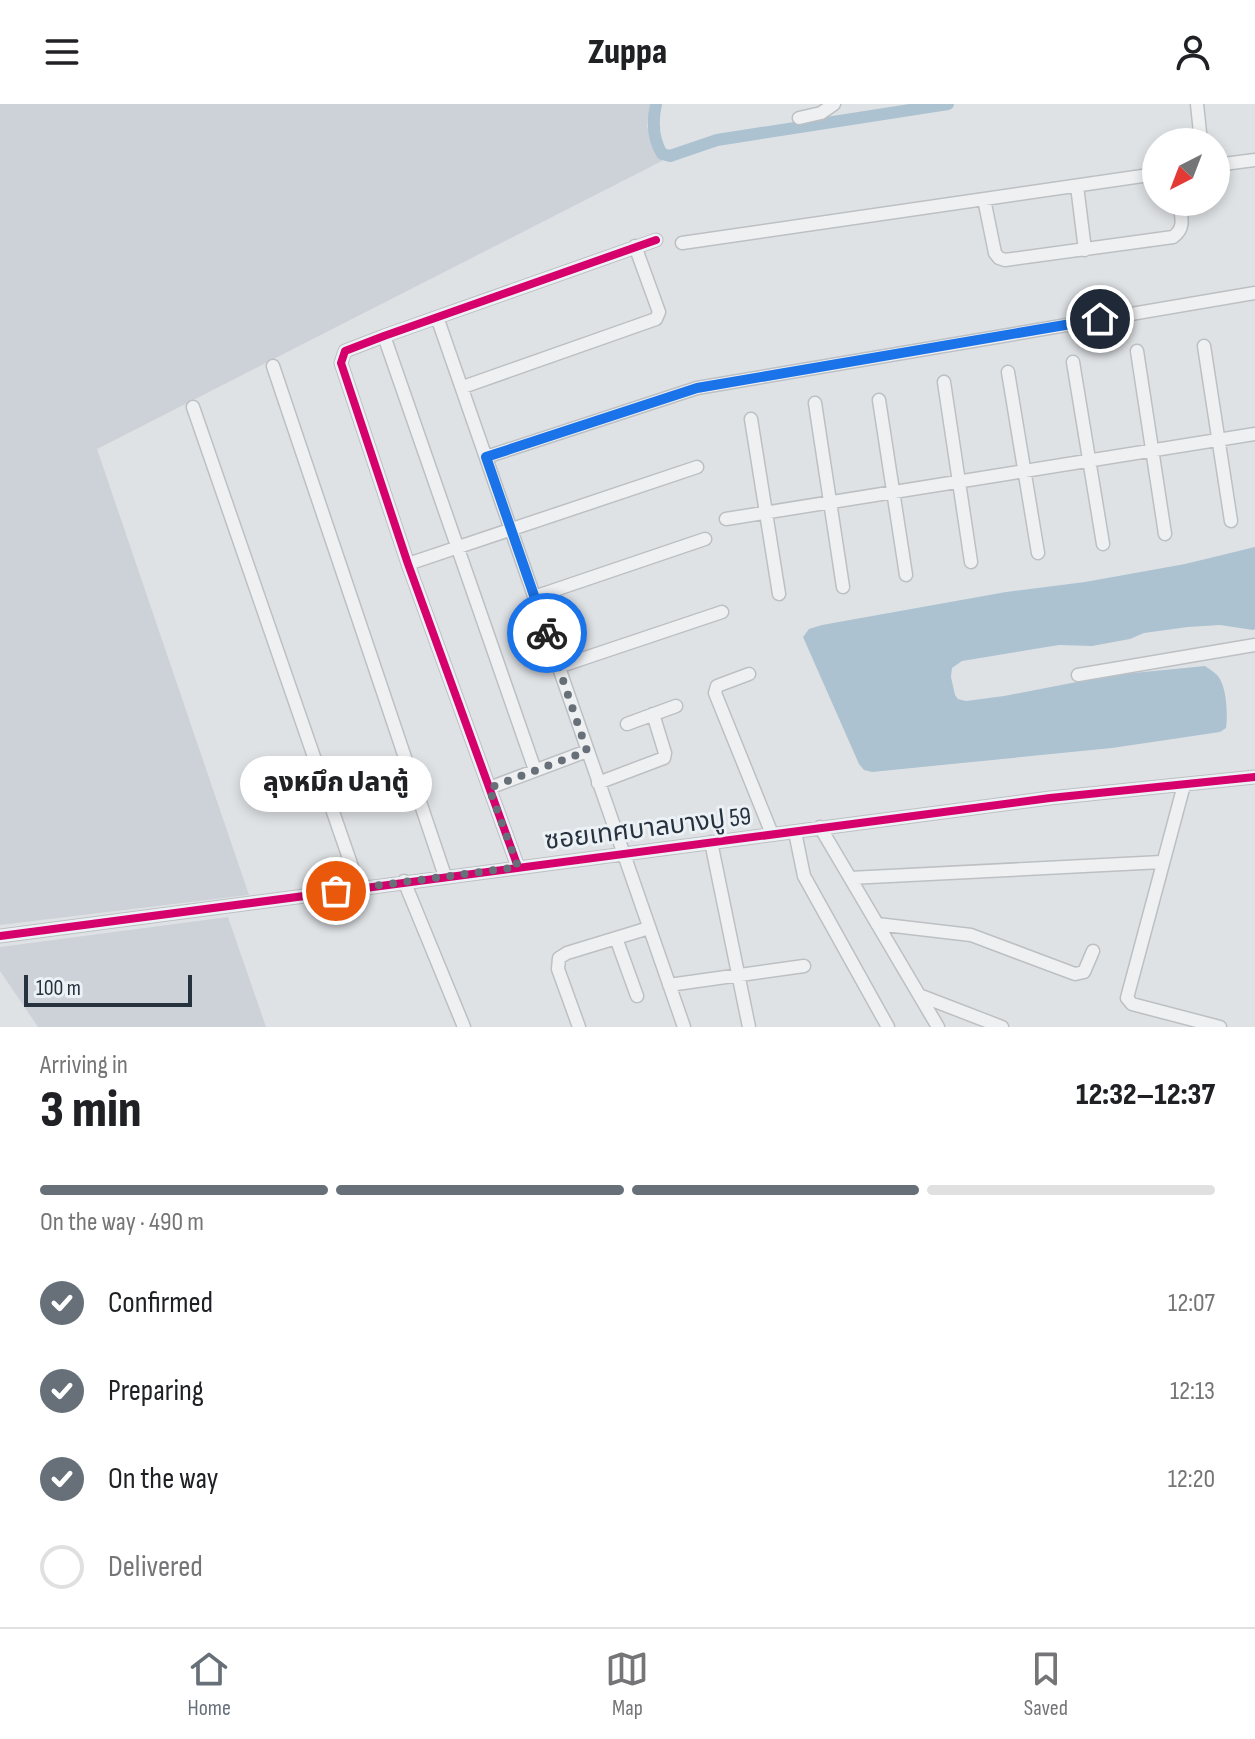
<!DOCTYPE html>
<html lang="en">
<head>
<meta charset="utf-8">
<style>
	:root { --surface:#fff; --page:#f2f2f2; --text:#202124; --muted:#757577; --line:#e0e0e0; --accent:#677078 }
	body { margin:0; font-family:"Sofia Sans Condensed","Noto Sans Thai",sans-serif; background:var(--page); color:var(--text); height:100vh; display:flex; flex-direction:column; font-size:30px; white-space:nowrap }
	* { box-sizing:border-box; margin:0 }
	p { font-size:26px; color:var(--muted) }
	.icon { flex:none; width:44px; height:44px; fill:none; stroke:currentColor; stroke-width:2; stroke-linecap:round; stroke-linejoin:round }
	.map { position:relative; height:923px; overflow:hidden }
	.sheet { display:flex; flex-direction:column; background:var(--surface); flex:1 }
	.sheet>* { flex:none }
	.needle { width:52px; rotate:222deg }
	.buttons { position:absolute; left:1142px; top:24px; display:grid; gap:16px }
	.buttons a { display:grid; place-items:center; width:88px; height:88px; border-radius:50%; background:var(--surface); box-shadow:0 4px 12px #0003; font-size:40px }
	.scale { position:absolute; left:24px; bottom:20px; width:168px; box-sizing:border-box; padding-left:8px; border:4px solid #26323e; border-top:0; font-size:22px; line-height:28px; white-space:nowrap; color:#26323e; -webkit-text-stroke:6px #ecf1f5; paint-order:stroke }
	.pin { position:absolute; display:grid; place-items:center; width:68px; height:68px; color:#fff; margin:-34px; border:4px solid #fff; border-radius:50%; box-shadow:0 2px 8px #0007 }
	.courier { position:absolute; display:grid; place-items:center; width:80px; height:80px; margin:-40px; border:6px solid #1a73e8; border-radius:50%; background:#fff; color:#222; box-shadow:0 2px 10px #0007 }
	.bubble { position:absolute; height:56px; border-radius:28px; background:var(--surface); box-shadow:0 4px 12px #0003; font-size:26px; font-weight:800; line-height:56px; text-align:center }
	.head em { font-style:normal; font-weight:800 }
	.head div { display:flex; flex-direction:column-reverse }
	.head { display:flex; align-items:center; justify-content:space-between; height:136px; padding:0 40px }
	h1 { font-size:52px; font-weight:800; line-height:60px }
	.bar { display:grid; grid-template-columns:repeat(4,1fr); gap:12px 8px; align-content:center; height:96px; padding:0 40px }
	.bar i { height:10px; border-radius:6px; background:var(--line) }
	.bar .active { background:var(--accent) }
	.bar p { grid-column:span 4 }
	ol { padding:0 40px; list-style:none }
	li { display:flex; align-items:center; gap:24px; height:88px }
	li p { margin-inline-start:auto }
	li .icon { padding:8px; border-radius:50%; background:var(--accent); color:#fff; stroke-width:4 }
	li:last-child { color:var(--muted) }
	li i { width:44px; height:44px; border:4px solid var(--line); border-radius:50% }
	header { display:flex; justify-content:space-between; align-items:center; height:104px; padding:0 40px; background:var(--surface); font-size:36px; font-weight:800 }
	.tab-bar { display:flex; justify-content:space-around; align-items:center; height:112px; border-top:2px solid var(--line); background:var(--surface); font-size:22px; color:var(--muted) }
	.tab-bar a { display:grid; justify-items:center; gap:4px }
	.tab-bar .active { color:var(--accent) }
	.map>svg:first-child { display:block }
</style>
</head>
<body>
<header><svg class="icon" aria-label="menu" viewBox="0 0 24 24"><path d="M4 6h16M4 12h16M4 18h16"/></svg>Zuppa<svg class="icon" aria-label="person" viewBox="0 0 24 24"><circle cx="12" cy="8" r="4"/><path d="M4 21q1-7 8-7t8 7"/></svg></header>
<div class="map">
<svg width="1255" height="923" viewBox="0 0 1255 923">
	<rect width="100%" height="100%" fill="#dfe2e5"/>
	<path fill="#cdd2d8" d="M 0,0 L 650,0 L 647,22 L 662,57 L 97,345 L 249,791 L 0,821 Z
		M 228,813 L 266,923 L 38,923 L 0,867 L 0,843 Z"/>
	<path fill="#acc2d1" d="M 1255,443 L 1255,525 L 1253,526 L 1220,521 L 1188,523 L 1144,529 L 1130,535 L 1092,542 L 1059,541 L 962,557 L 952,564 L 951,573 L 955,591 L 958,595 L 966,597 L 1004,592 L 1113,571 L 1205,562 C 1209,565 1213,567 1216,570 C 1227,580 1228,610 1226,624 L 1220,628 L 1112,644 L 872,668 L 864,666 L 859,660 L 803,533 L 809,525 L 822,521 L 1006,488 L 1085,478 L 1185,460 Z"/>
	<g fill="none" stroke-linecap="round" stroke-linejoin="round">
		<path stroke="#acc2d1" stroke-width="12" d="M 656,0 C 652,18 653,35 662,50 L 670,52 L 717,36 L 948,0"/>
		<g stroke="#bdc0c3" stroke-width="15">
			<path id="street" d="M 1197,0 L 1201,38
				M 799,14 L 821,9 L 834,0
				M 1216,61 L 1255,56
				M 1077,82 L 1085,146
				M 984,95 L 995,149 L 999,154 L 1005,156 L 1173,133 C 1186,124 1181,112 1179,98
				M 682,139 L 1156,70
				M 437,213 L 684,923
				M 384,232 L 535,666
				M 1204,242 L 1231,417
				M 1137,247 L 1165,430
				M 1073,258 L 1103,440
				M 273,262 L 445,772
				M 1008,268 L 1038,449
				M 944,278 L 971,458
				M 463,283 L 656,215 L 659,208 L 635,142
				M 879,296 L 906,471
				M 815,299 L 843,483
				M 193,303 L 359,783
				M 751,315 L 779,490
				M 486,353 L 697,284 L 1255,189
				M 726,415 L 1255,330
				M 408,460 L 697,363
				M 534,493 L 705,435
				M 558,563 L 722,508
				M 749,570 L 717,582 L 715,589 L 772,730
				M 1078,571 L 1255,541
				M 627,620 L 676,602
				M 598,679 L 664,654 L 665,649 L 653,610
				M 1184,681 L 1127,894 L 1132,900 L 1220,923
				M 489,684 L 587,647
				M 820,723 L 938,923
				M 795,728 L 804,772 L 888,923
				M 711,738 L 749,923
				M 518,763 L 408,460 L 341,259 L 345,247 L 384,232 L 656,136
				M 850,774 L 1162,758
				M 404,777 L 464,923
				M 877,820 L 971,831 L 1075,870 L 1084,868 L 1093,847
				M 0,832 L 1050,694 L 1255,673
				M 616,834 L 637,892
				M 669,881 L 804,862
				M 919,891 L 1002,923
				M 579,923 L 558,865 L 559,854 L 567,849 L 649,824"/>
		</g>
		<use href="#street" stroke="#eff0f2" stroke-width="12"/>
		<g stroke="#ecf1f5" stroke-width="13">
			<path id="cycleway" d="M 518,763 L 408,460 L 341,259 L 345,247 L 384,232 L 656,136
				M 0,832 L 1050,694 L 1255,673"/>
		</g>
		<use href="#cycleway" stroke="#d6006c" stroke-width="8"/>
	</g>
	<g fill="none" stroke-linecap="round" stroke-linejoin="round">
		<path stroke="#677078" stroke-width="8" stroke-dasharray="0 14.4" d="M 336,787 L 518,763 L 489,684 L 587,647 L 547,529"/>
		<path stroke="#1a73e8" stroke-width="10" d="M 547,529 L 486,353 L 697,284 L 1100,215"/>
	</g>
	<g text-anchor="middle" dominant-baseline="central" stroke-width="6" stroke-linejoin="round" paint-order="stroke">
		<g font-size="26" fill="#26323e" stroke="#ecf1f5">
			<text transform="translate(648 725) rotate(-7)">ซอยเทศบาลบางปู 59</text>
		</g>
	</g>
</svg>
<div class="buttons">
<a><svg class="needle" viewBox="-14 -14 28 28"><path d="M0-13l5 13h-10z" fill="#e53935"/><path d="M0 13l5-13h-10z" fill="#757577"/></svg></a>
</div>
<div class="scale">100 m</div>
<div class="pin" style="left:336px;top:787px;background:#ea580c"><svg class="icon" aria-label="bag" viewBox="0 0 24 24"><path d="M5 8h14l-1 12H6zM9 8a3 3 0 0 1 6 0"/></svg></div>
<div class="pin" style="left:1100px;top:215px;background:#1f2937"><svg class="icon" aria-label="home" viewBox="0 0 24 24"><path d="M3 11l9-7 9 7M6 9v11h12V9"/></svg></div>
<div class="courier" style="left:547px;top:529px"><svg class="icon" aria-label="bike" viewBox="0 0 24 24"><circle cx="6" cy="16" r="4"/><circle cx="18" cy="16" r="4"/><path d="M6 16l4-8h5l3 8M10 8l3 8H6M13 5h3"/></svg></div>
<div class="bubble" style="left:240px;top:652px;width:192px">ลุงหมึก ปลาตู้</div>
</div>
<section class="sheet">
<div class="head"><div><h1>3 min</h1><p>Arriving in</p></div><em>12:32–12:37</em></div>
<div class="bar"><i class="active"></i><i class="active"></i><i class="active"></i><i></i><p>On the way · 490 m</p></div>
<ol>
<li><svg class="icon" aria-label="check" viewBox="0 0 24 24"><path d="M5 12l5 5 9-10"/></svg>Confirmed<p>12:07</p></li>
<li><svg class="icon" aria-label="check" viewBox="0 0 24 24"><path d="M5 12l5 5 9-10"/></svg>Preparing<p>12:13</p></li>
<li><svg class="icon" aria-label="check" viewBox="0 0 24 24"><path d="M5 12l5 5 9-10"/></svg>On the way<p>12:20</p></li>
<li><i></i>Delivered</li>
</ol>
</section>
<nav class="tab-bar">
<a class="active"><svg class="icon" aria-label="home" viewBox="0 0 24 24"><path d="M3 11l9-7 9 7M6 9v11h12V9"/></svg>Home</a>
<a><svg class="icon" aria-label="map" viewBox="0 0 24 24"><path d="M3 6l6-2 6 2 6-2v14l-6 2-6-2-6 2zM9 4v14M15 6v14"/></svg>Map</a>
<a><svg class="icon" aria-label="saved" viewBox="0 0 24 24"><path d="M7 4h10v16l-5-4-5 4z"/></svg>Saved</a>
</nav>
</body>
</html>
